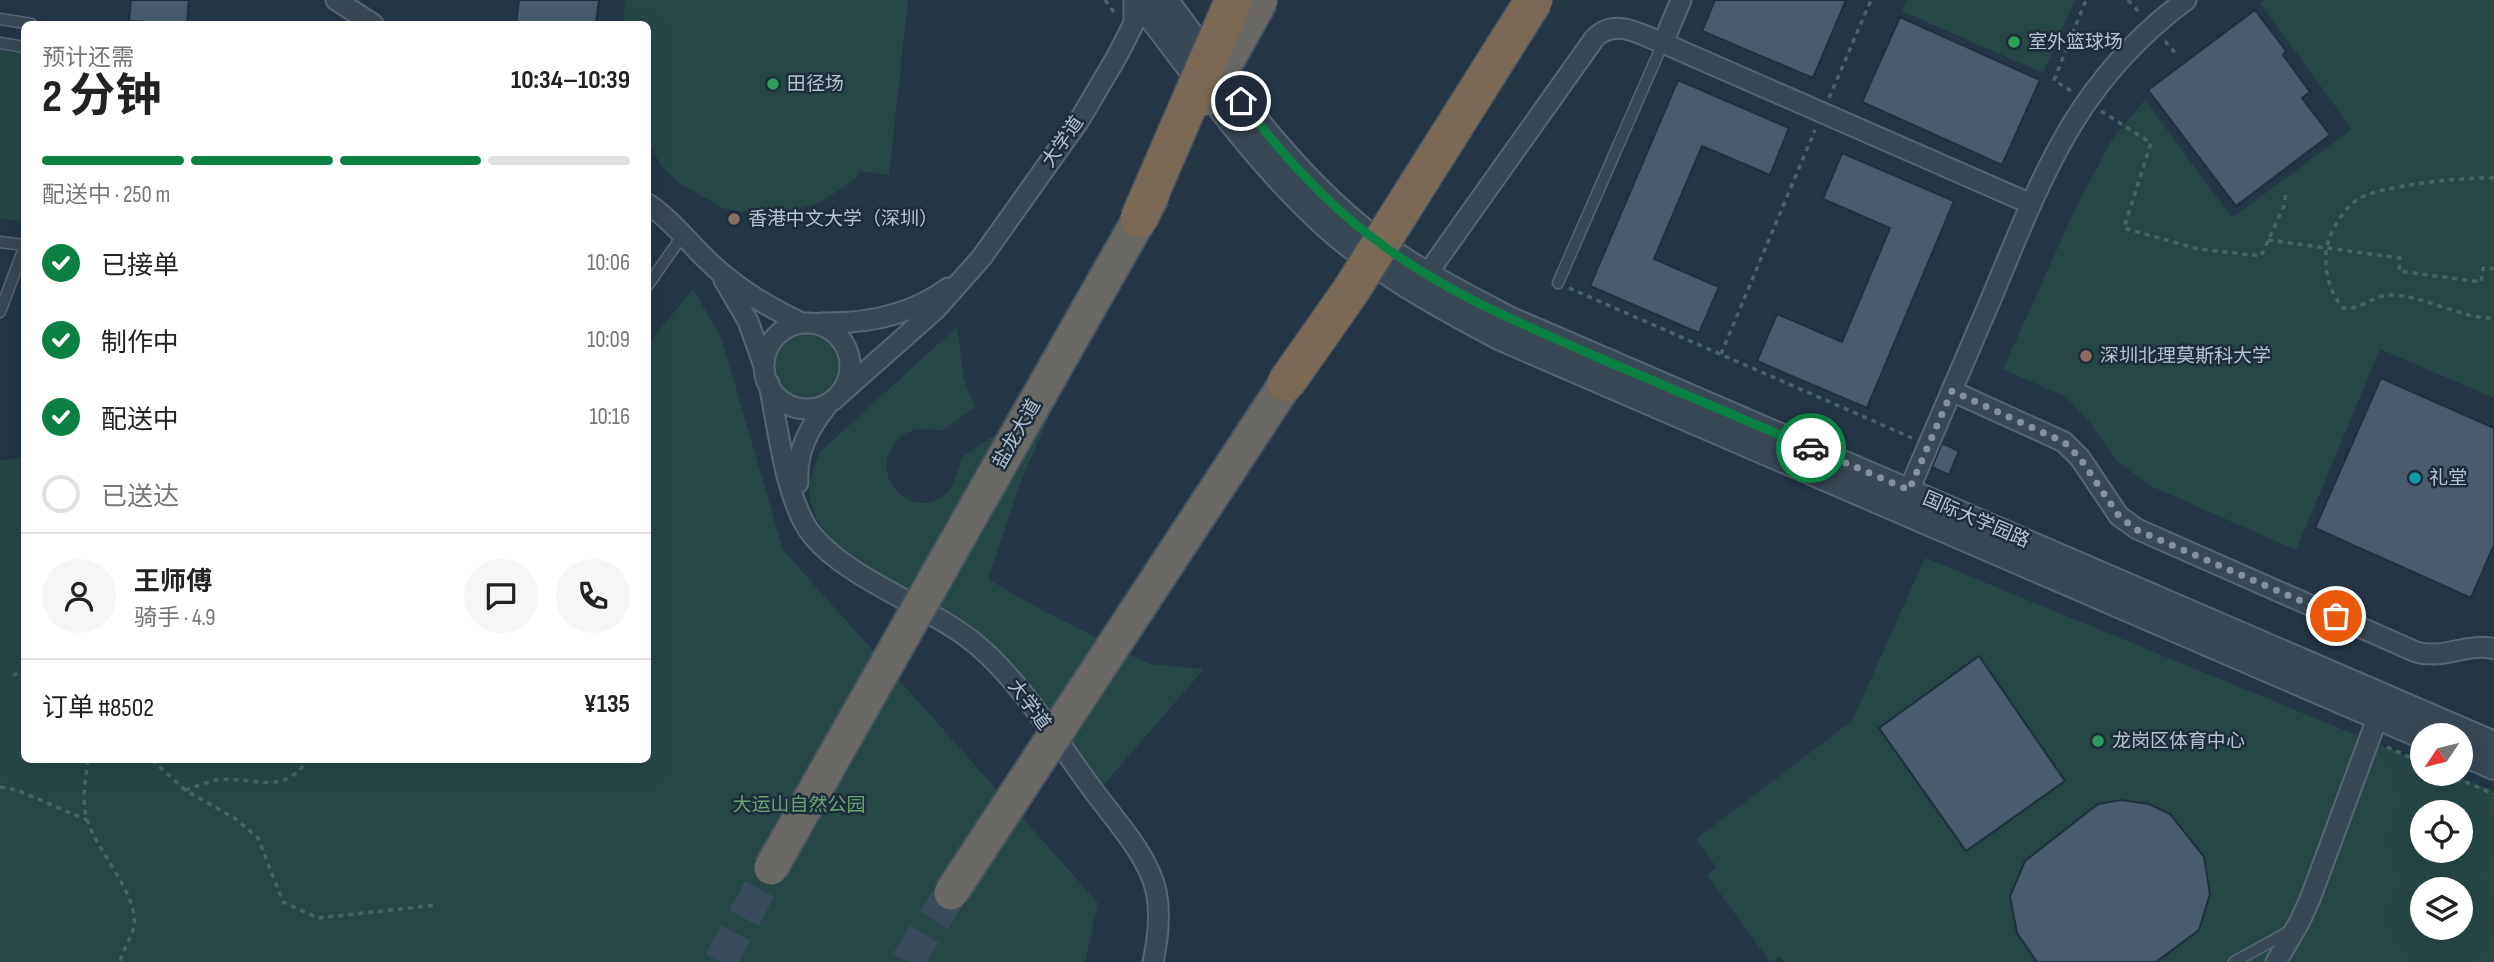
<!DOCTYPE html>
<html lang="zh">
<head>
<meta charset="utf-8">
<style>
	:root { --surface:#fff; --page:#f6f6f6; --text:#222; --muted:#767676; --line:#e0e0e0; --accent:#0b8043 }
	body { margin:0; font-family:"Sofia Sans Condensed","Noto Sans SC",sans-serif; background:var(--page); color:var(--text); height:100vh; display:flex; flex-direction:column; font-size:26px; white-space:nowrap }
	* { box-sizing:border-box; margin:0 }
	p { font-size:23px; color:var(--muted) }
	.icon { flex:none; width:38px; height:38px; fill:none; stroke:currentColor; stroke-width:2; stroke-linecap:round; stroke-linejoin:round }
	.map { position:relative; flex:1; overflow:hidden }
	.details { position:absolute; left:21px; top:21px; width:630px; height:742px; display:flex; flex-direction:column; background:var(--surface); border-radius:10px; box-shadow:0 7px 28px #0002 }
	.details>* { flex:none }
	.needle { width:46px; rotate:235deg }
	.buttons { position:absolute; left:2410px; top:723px; display:grid; gap:14px }
	.buttons a { display:grid; place-items:center; width:63px; height:63px; border-radius:50%; background:var(--surface); box-shadow:0 7px 28px #0002; font-size:35px }
	.pin { position:absolute; display:grid; place-items:center; width:60px; height:60px; color:#fff; margin:-30px; border:4px solid #fff; border-radius:50%; box-shadow:0 2px 7px #0007 }
	.courier { position:absolute; display:grid; place-items:center; width:70px; height:70px; margin:-35px; border:5px solid #0b8043; border-radius:50%; background:#fff; color:#222; box-shadow:0 2px 9px #0007 }
	.overview em { font-style:normal; font-weight:700 }
	.overview div { display:flex; flex-direction:column-reverse }
	.overview { display:flex; align-items:center; justify-content:space-between; height:119px; padding:0 21px }
	h1 { font-size:46px; font-weight:700; line-height:52px }
	.bar { display:grid; grid-template-columns:repeat(4,1fr); gap:10px 7px; align-content:center; height:84px; padding:0 21px }
	.bar i { height:9px; border-radius:5px; background:var(--line) }
	.bar .current { background:var(--accent) }
	.bar p { grid-column:span 4 }
	.line { display:flex; align-items:center; gap:18px; padding:0 21px; border-top:2px solid var(--line) }
	.line div { flex:1 }
	.round { display:grid; place-items:center; flex:none; width:74px; height:74px; border-radius:37px; background:var(--page) }
	ol { padding:0 21px; list-style:none }
	li { display:flex; align-items:center; gap:21px; height:77px }
	li p { margin-inline-start:auto }
	li .icon { padding:7px; border-radius:50%; background:var(--accent); color:#fff; stroke-width:4 }
	li:last-child { color:var(--muted) }
	li i { width:38px; height:38px; border:4px solid var(--line); border-radius:50% }
	.map>svg:first-child { display:block }
</style>
</head>
<body>
<div class="map">
<svg width="2494" height="962" viewBox="0 0 2494 962">
	<rect width="100%" height="100%" fill="#243646"/>
	<path fill="#274747" fill-rule="evenodd" d="M 625,0 L 908,0 L 889,175 L 859,171 L 857,178 L 819,203 L 789,212 L 770,214 L 743,212 L 723,208 L 679,183 L 661,165 L 648,143 L 648,24 L 623,24 Z
		M 1906,0 L 2075,0 L 2043,73 L 1902,11 Z
		M 2266,0 L 2494,0 L 2494,398 L 2380,349 L 2296,550 L 2151,486 L 2118,462 L 2087,419 L 2066,397 L 2003,369 L 2078,203 L 2113,138 L 2145,100 L 2232,218 L 2352,129 L 2260,3 Z
		M 0,50 L 24,54 L 24,222 L 0,218 Z
		M 693,289 L 721,337 L 783,550 L 1098,903 L 1085,962 L 0,962 L 0,460 L 24,458 L 24,760 L 648,760 L 648,344 Z
		M 957,327 L 964,380 L 975,407 L 942,431 C 923,427 907,427 894,444 C 861,490 947,543 961,458 L 990,438 L 1049,417 L 1021,481 L 988,579 L 1041,610 L 1149,664 L 1204,669 L 1100,789 L 1012,669 L 838,550 C 810,511 800,499 820,452 Z
		M775 366a33 33 0 1 1 66 0a33 33 0 1 1-66 0Z
		M 1925,558 L 2422,762 L 2422,774 L 2451,774 L 2494,791 L 2494,962 L 1784,962 L 1780,956 L 1770,962 L 1707,875 L 1717,868 L 1696,839 L 1852,721 ZM 2422,812 L 2460,812 L 2460,850 L 2422,850 ZM 2422,889 L 2460,889 L 2460,928 L 2422,928 Z"/>
	<path fill="#485c6d" stroke="#202f3d" stroke-width="2" d="M 131,0 L 189,0 L 187,24 L 129,21 Z
		M 519,0 L 599,0 L 596,24 L 516,24 Z
		M 1715,0 L 1846,0 L 1813,78 L 1702,31 Z
		M 2255,10 L 2286,51 L 2283,55 L 2310,92 L 2302,98 L 2330,135 L 2236,206 L 2148,90 Z
		M 1900,17 L 2040,80 L 2002,165 L 1862,102 Z
		M 1678,80 L 1789,128 L 1770,175 L 1702,146 L 1654,259 L 1719,287 L 1699,333 L 1590,286 Z
		M 1842,153 L 1954,201 L 1867,408 L 1757,361 L 1777,314 L 1842,342 L 1890,228 L 1823,199 Z
		M 2381,378 L 2494,428 L 2494,545 L 2471,598 L 2315,528 Z
		M 1942,443 L 1959,451 L 1949,475 L 1932,467 Z
		M 1979,656 L 2065,781 L 1966,851 L 1879,728 Z
		M 2121,800 L 2149,804 L 2170,814 L 2204,857 L 2210,894 L 2199,930 L 2156,962 L 2037,962 L 2017,933 L 2010,896 L 2025,861 L 2098,804 Z"/>
	<g fill="none" stroke-linecap="round" stroke-linejoin="round">
		<path stroke="#3a4b5b" stroke-width="33" stroke-dasharray="33 17" stroke-linecap="butt" d="M 720,962 L 771,868
			M 907,962 L 951,893"/>
		<g stroke="#586673" stroke-width="13">
			<path id="service" d="M 0,19 L 31,24
				M 0,43 L 24,47
				M 0,242 L 24,245
				M 1558,283 L 1663,43
				M 648,285 L 683,235
				M 0,312 L 24,248
				M 2234,962 L 2288,932"/>
		</g>
		<g stroke="#586673" stroke-width="23">
			<path id="minor" d="M 336,0 L 373,24
				M 1663,43 L 1681,0
				M 648,204 C 675,222 694,250 719,271 C 744,293 772,309 802,323
				M 724,280 L 748,321 L 764,366
				M 1420,284 L 1594,39 C 1614,17 1639,34 1663,43 L 2031,204
				M 821,323 C 866,324 910,316 948,288
				M764 366a43 43 0 1 1 86 0a43 43 0 1 1-86 0Z
				M 769,384 C 778,427 786,504 813,536 C 852,582 929,605 977,645 C 1022,683 1058,743 1093,790 C 1112,816 1137,843 1150,873 C 1163,900 1159,934 1153,962
				M 1952,391 L 2064,442 L 2080,458 L 2119,516 L 2137,529 L 2416,652 C 2444,660 2468,642 2494,649
				M 839,395 L 935,310 L 982,257 L 1080,119 L 1116,58 L 1134,23 L 1134,0
				M 798,483 C 796,451 809,428 828,404
				M 1903,504 C 1932,436 1962,367 1991,299 C 2042,177 2075,82 2186,0
				M 2276,962 L 2299,923 L 2310,899 L 2378,716"/>
		</g>
		<g stroke="#586673" stroke-width="28">
			<path id="tertiary" d="M 1138,0 C 1198,77 1254,160 1326,225 C 1378,272 1440,306 1501,338 L 2422,736
				M 1165,0 C 1228,84 1287,171 1370,236 C 1413,270 1463,295 1511,320 L 2494,744
				M 2460,752 L 2494,767"/>
		</g>
		<path stroke="#476565" stroke-width="3.5" stroke-dasharray="5 5" stroke-linecap="butt" d="M 1105,0 L 1116,15
			M 2128,0 L 2141,14
			M 2165,41 L 2178,56
			M 2071,91 L 2054,80 L 2086,0
			M 1829,98 L 1871,0
			M 2101,111 L 2151,143 L 2124,228 L 2198,249 L 2261,256 L 2284,206 L 2286,192
			M 2494,178 C 2466,177 2376,185 2355,201 C 2341,213 2328,234 2326,252 C 2325,273 2329,291 2343,308 C 2360,311 2373,295 2390,295 C 2424,295 2461,319 2494,318
			M 2268,240 L 2400,258 L 2399,271 L 2481,282 L 2483,268 L 2494,269
			M 1569,288 L 1912,438
			M 1721,354 L 1815,130
			M 13,675 L 24,671
			M 2387,747 L 2422,763
			M 88,760 C 86,779 81,800 87,819 C 95,849 140,896 134,927 C 131,937 123,950 120,962
			M 152,760 L 185,790 L 236,819 L 258,838 L 283,902 L 318,918 L 437,905
			M 2447,774 L 2494,794
			M 0,787 L 17,790 L 87,820
			M 185,790 C 196,787 206,782 217,780 C 250,775 284,798 307,760"/>
		<use href="#service" stroke="#394855" stroke-width="10"/>
		<use href="#minor" stroke="#394855" stroke-width="19"/>
		<use href="#tertiary" stroke="#394855" stroke-width="24"/>
		<g stroke="#445360" stroke-width="37" stroke-linecap="butt">
			<path id="trunk-bridge" d="M 1206,99 L 1261,0
				M 771,868 L 1153,195
				M 951,893 L 1286,383"/>
		</g>
		<g stroke="#445360" stroke-width="40" stroke-linecap="butt">
			<path id="motorway-bridge" d="M 1139,219 L 1234,0
				M 1286,383 L 1350,292 L 1534,0"/>
		</g>
		<use href="#trunk-bridge" stroke="#6a6865" stroke-width="33"/>
		<use href="#motorway-bridge" stroke="#7c6955" stroke-width="37"/>
	</g>
	<g fill="none" stroke-linecap="round" stroke-linejoin="round">
		<path stroke="#84929f" stroke-width="7" stroke-dasharray="0 12.6" d="M 1811,448 L 1909,490 L 1952,391 L 2064,442 L 2080,458 L 2119,516 L 2137,530 L 2336,616"/>
		<path stroke="#0b8043" stroke-width="9" d="M 1241,101 C 1280,151 1322,200 1373,238 C 1440,290 1519,323 1597,357 C 1668,387 1739,418 1811,448"/>
	</g>
	<g fill="#2e9e5b" stroke="#1e2d3b" stroke-width="2.5">
		<circle cx="2014" cy="42" r="7"/>
		<circle cx="773" cy="84" r="7"/>
		<circle cx="2098" cy="741" r="7"/>
	</g>
	<g fill="#8d6e63" stroke="#1e2d3b" stroke-width="2.5">
		<circle cx="734" cy="219" r="7"/>
		<circle cx="2086" cy="356" r="7"/>
	</g>
	<circle fill="#0f9aa8" stroke="#1e2d3b" stroke-width="2.5" cx="2415" cy="478" r="7"/>
	<g text-anchor="middle" dominant-baseline="central" stroke-width="5" stroke-linejoin="round" paint-order="stroke">
		<g font-size="19" fill="#b7c3cf" stroke="#1e2d3b" text-anchor="start">
			<text x="2028" y="42">室外篮球场</text>
			<text x="787" y="84">田径场</text>
			<text x="748" y="219">香港中文大学（深圳）</text>
			<text x="2100" y="356">深圳北理莫斯科大学</text>
			<text x="2429" y="478">礼堂</text>
			<text x="2112" y="741">龙岗区体育中心</text>
		</g>
		<g font-size="19" fill="#b7c3cf" stroke="#1e2d3b">
			<text transform="translate(1063 142) rotate(-55)">大学道</text>
			<text transform="translate(1017 434) rotate(-60)">盐龙大道</text>
			<text transform="translate(1976 520) rotate(23)">国际大学园路</text>
			<text transform="translate(1029 705) rotate(53)">大学道</text>
		</g>
		<g font-size="19" fill="#6ca272" stroke="#1e2d3b">
			<text x="799" y="805">大运山自然公园</text>
		</g>
	</g>
</svg>
<div class="buttons">
<a><svg class="needle" viewBox="-14 -14 28 28"><path d="M0-13l5 13h-10z" fill="#e53935"/><path d="M0 13l5-13h-10z" fill="#767676"/></svg></a>
<a><svg class="icon" aria-label="locate" viewBox="0 0 24 24"><circle cx="12" cy="12" r="6"/><path d="M12 2v4M12 18v4M2 12h4M18 12h4"/></svg></a>
<a><svg class="icon" aria-label="layers" viewBox="0 0 24 24"><path d="M12 4l9 5-9 5-9-5zM3 14l9 5 9-5"/></svg></a>
</div>
<div class="pin" style="left:2336px;top:616px;background:#ea580c"><svg class="icon" aria-label="bag" viewBox="0 0 24 24"><path d="M5 8h14l-1 12H6zM9 8a3 3 0 0 1 6 0"/></svg></div>
<div class="pin" style="left:1241px;top:101px;background:#1f2937"><svg class="icon" aria-label="home" viewBox="0 0 24 24"><path d="M3 11l9-7 9 7M6 9v11h12V9"/></svg></div>
<div class="courier" style="left:1811px;top:448px"><svg class="icon" aria-label="car" viewBox="0 0 24 24"><path d="M5 17H2v-5l4-1 3-4h7l3 4 3 1v5h-3M9 17h6M6 11h13"/><circle cx="7" cy="17" r="2"/><circle cx="17" cy="17" r="2"/></svg></div>
<section class="details">
<div class="overview"><div><h1>2 分钟</h1><p>预计还需</p></div><em>10:34–10:39</em></div>
<div class="bar"><i class="current"></i><i class="current"></i><i class="current"></i><i></i><p>配送中 · 250 m</p></div>
<ol>
<li><svg class="icon" aria-label="check" viewBox="0 0 24 24"><path d="M5 12l5 5 9-10"/></svg>已接单<p>10:06</p></li>
<li><svg class="icon" aria-label="check" viewBox="0 0 24 24"><path d="M5 12l5 5 9-10"/></svg>制作中<p>10:09</p></li>
<li><svg class="icon" aria-label="check" viewBox="0 0 24 24"><path d="M5 12l5 5 9-10"/></svg>配送中<p>10:16</p></li>
<li><i></i>已送达</li>
</ol>
<div class="line" style="height:126px"><a class="round"><svg class="icon" aria-label="person" viewBox="0 0 24 24"><circle cx="12" cy="8" r="4"/><path d="M4 21q1-7 8-7t8 7"/></svg></a><div><b>王师傅</b><p>骑手 · 4.9</p></div><a class="round"><svg class="icon" aria-label="chat" viewBox="0 0 24 24"><path d="M4 5h16v11H9l-5 4z"/></svg></a><a class="round"><svg class="icon" aria-label="phone" viewBox="0 0 24 24"><path d="M5 4h4l2 5-3 2q2 4 5 5l2-3 5 2v4C11 20 4 13 5 4z"/></svg></a></div>
<div class="line" style="height:91px"><div>订单 #8502</div><b>¥135</b></div>
</section>
</div>
</body>
</html>
